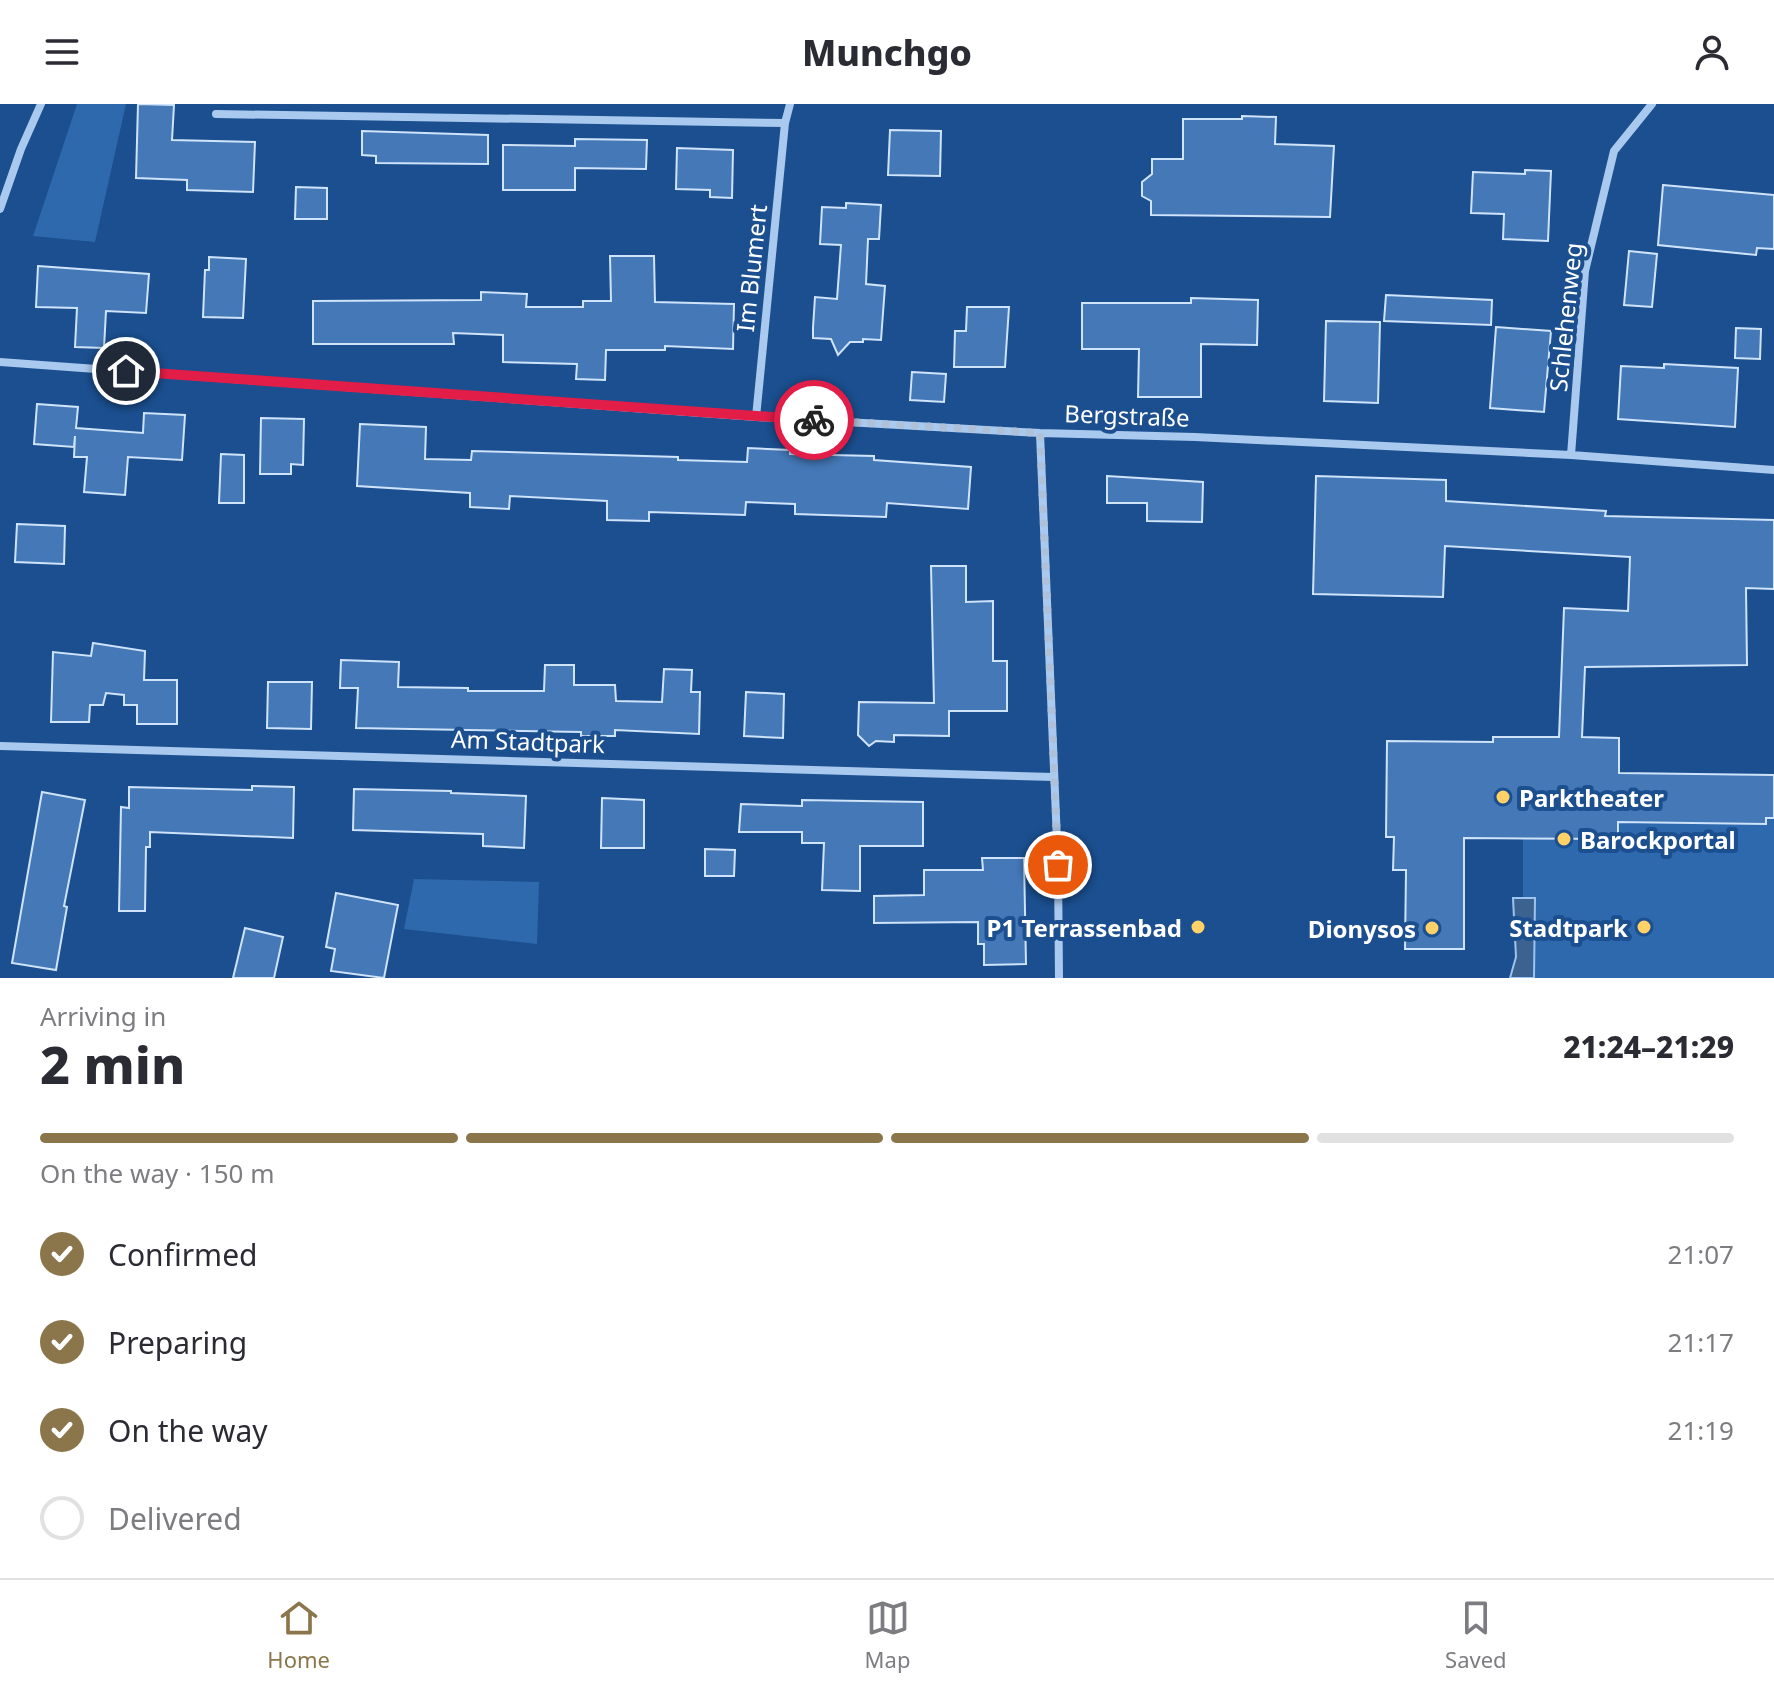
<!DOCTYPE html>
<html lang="en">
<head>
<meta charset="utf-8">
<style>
	:root { --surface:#fff; --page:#f2f2f3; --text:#2b2b33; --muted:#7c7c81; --line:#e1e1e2; --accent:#8a764a }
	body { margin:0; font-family:"Noto Sans",sans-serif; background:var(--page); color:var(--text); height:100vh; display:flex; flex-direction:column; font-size:30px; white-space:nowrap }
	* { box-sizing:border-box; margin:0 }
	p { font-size:26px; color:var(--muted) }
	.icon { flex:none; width:44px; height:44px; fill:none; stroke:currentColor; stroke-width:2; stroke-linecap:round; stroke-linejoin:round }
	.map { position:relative; height:874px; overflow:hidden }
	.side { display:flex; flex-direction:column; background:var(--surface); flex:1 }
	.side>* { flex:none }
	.pin { position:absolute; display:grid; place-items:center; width:68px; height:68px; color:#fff; margin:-34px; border:4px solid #fff; border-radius:50%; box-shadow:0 2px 8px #0007 }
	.courier { position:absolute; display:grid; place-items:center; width:80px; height:80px; margin:-40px; border:6px solid #e11d48; border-radius:50%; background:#fff; color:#222; box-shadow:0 2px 10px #0007 }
	.head em { font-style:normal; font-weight:800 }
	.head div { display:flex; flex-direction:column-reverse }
	.head { display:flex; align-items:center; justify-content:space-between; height:136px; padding:0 40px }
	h1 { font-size:52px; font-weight:800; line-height:60px }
	.bar { display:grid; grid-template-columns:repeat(4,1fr); gap:12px 8px; align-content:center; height:96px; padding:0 40px }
	.bar i { height:10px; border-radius:6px; background:var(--line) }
	.bar .on { background:var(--accent) }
	.bar p { grid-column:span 4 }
	ol { padding:0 40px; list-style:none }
	li { display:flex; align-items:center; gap:24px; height:88px }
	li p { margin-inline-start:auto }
	li .icon { padding:8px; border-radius:50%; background:var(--accent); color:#fff; stroke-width:4 }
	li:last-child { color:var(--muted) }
	li i { width:44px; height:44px; border:4px solid var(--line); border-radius:50% }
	header { display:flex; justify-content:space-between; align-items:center; height:104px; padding:0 40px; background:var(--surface); font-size:36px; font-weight:800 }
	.menu { display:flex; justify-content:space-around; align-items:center; height:112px; border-top:2px solid var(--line); background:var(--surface); font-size:22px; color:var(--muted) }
	.menu a { display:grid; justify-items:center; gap:4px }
	.menu .on { color:var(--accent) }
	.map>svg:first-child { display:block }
</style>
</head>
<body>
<header><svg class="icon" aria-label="menu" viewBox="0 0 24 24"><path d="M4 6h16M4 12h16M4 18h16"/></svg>Munchgo<svg class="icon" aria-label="person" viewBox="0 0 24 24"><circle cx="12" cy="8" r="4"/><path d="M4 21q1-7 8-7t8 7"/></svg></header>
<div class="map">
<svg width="1774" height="874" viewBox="0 0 1774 874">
	<rect width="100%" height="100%" fill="#1b4f8f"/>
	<path fill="#2e69ad" d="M 77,0 L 126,0 L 95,138 L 33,132 Z
		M 1766,714 L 1774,714 L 1774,874 L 1510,874 L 1516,853 L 1513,794 L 1523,793 L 1523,734 L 1618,735 L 1618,718 L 1765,720 Z
		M 414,775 L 539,778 L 537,840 L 404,825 Z"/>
	<path fill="#3c6290" stroke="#9cc4f0" stroke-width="2" d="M 1513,794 L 1535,794 L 1534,874 L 1510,874 L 1516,853 Z"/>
	<path fill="#4478b7" stroke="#cfe3fa" stroke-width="2" d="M 138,0 L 174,1 L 172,36 L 255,38 L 253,88 L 187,86 L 187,76 L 136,74 Z
		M 1242,12 L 1276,13 L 1275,40 L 1334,42 L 1330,113 L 1151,111 L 1151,97 L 1142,92 L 1142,78 L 1152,70 L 1152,55 L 1183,55 L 1183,15 L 1242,15 Z
		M 890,26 L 941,27 L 940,72 L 888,71 Z
		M 362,27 L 488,31 L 488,60 L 376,59 L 376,52 L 362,51 Z
		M 575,35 L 647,36 L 646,65 L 575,64 L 575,86 L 503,86 L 503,41 L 575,42 Z
		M 677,44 L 733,46 L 732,94 L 710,93 L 710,86 L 676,85 Z
		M 1525,66 L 1551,67 L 1548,137 L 1503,135 L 1504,110 L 1471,109 L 1473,68 L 1525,70 Z
		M 1663,81 L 1774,91 L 1774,145 L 1757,144 L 1756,151 L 1658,141 Z
		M 296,83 L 327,84 L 327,115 L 295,115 Z
		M 846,99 L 881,101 L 879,135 L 868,135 L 866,180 L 885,182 L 881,236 L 863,235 L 863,238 L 850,238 L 838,251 L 831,235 L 813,234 L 813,224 L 815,193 L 837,195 L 841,141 L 820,140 L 822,103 L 846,104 Z
		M 1629,147 L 1657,150 L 1652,203 L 1624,201 Z
		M 610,152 L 654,152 L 655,198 L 734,200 L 733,245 L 665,242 L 665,246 L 606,246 L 605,276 L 576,275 L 577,260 L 503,258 L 503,231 L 453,229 L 454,240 L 313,240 L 313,197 L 481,196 L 481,188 L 527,190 L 526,203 L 583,203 L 583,197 L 611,197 Z
		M 209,153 L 246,155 L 243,214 L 203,213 L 205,166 L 209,166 Z
		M 38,162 L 149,170 L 146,209 L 106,207 L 104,244 L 75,243 L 77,204 L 36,203 Z
		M 1386,191 L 1492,196 L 1491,221 L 1384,217 Z
		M 1191,194 L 1258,196 L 1257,241 L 1201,240 L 1201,293 L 1138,293 L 1139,245 L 1082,245 L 1082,199 L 1191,199 Z
		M 967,203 L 1009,203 L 1005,263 L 954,263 L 955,227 L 966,227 Z
		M 1326,217 L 1380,218 L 1378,299 L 1324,297 Z
		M 1496,223 L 1551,227 L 1544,308 L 1490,304 Z
		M 1736,224 L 1761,225 L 1760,255 L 1735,254 Z
		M 1664,260 L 1738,264 L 1735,323 L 1618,315 L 1621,262 L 1664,264 Z
		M 912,268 L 946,270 L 944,298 L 910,296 Z
		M 37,300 L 78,303 L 76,324 L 143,329 L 144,309 L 185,311 L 182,356 L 128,353 L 125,391 L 84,388 L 87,353 L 74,353 L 75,332 L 74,343 L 34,340 Z
		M 261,314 L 304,315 L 303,361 L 291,360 L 291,370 L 260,370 Z
		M 360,320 L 426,323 L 425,355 L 471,356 L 472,347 L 678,353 L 678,356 L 747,358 L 748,344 L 790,346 L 790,350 L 874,352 L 874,356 L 971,363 L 968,405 L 887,399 L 886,413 L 795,410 L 795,400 L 746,398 L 745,411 L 649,408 L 649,417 L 607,416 L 607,397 L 510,392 L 509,405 L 470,403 L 470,389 L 357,382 Z
		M 221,350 L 244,351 L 244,399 L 219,399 Z
		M 1107,372 L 1203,378 L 1202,418 L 1147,417 L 1147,399 L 1107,399 Z
		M 1316,372 L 1446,376 L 1446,397 L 1606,407 L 1605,412 L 1774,416 L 1774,485 L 1746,484 L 1747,561 L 1585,563 L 1582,633 L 1619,634 L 1619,669 L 1774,671 L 1774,714 L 1766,714 L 1766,720 L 1618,718 L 1618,735 L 1464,734 L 1464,845 L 1405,845 L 1406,766 L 1393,766 L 1394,733 L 1386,733 L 1387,637 L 1493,638 L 1493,633 L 1559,633 L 1564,504 L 1628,507 L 1630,453 L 1445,442 L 1443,493 L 1313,490 Z
		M 17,420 L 65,422 L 64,460 L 15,458 Z
		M 931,462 L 966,462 L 966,498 L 993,497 L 993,557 L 1007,557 L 1007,607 L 949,607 L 949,632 L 894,631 L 894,638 L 876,637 L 869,642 L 858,631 L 859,598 L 934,599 Z
		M 93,539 L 145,547 L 144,576 L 177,576 L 177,620 L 137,620 L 137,601 L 124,601 L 124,591 L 106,589 L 103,601 L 90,601 L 89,618 L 51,618 L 53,548 L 91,552 Z
		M 341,556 L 399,558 L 398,583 L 468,584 L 468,587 L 544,587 L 545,561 L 574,561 L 574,581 L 615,581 L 616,597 L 662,598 L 664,565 L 692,566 L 691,588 L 700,588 L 699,630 L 615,626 L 615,632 L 581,632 L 581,628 L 356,624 L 358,584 L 340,584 Z
		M 268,578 L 312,578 L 311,625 L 267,624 Z
		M 746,588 L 784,590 L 783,634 L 744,632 Z
		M 252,682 L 294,683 L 293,734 L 150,728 L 150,743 L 146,743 L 145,807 L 119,807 L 121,703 L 129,704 L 129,683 L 252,686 Z
		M 354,685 L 451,687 L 451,689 L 526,692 L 524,744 L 483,742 L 483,730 L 353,726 Z
		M 42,688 L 85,696 L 64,802 L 67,803 L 56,866 L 12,859 Z
		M 602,694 L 644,696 L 644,744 L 601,744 Z
		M 802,696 L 923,698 L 923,742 L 860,742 L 860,787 L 822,786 L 824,739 L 802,739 L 802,728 L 739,728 L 741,700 L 802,702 Z
		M 705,745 L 735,746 L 734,772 L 705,772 Z
		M 982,754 L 1024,754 L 1026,860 L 984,861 L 984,840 L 978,840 L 978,818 L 874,819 L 874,792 L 924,791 L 924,766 L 983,766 Z
		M 336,789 L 398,801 L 384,874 L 331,867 L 335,845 L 326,843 Z
		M 245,824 L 283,833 L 274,874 L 233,874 Z"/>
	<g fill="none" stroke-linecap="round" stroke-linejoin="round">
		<path stroke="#a9c9ee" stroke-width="8" d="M 216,10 L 785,19
			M 0,105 L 21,45 L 41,0
			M 0,258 L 756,313 L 1040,329 L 1195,333 L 1571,351 L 1774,366
			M 756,313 L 785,19 L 790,0
			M 1040,329 L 1058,761 L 1059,874
			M 1571,351 L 1585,167 L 1614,47 L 1652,0
			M 0,642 L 1054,673"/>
	</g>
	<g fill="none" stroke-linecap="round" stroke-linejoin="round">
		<path stroke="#afc1d8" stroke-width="8" stroke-dasharray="0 14.4" d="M 814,316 L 1040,329 L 1058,761"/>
		<path stroke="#e11d48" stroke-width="10" d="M 126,267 L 814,316"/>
	</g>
	<g fill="#ffd166" stroke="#1b4f8f" stroke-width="3">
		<circle cx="1503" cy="693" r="8"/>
		<circle cx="1564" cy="735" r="8"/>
		<circle cx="1198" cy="823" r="8"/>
		<circle cx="1644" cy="823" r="8"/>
		<circle cx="1432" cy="824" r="8"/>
	</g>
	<g text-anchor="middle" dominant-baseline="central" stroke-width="8" stroke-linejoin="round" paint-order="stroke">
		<g font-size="24" fill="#fff" stroke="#1b4f8f">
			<text transform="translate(751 164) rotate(-84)">Im Blumert</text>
			<text transform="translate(1565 213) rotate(-84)">Schlehenweg</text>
			<text transform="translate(1127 311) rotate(2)">Bergstraße</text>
			<text transform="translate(528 637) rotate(2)">Am Stadtpark</text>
		</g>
		<g font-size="24" font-weight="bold" fill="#fff" stroke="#1b4f8f" text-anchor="end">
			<text x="1519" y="693" text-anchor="start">Parktheater</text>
			<text x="1580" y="735" text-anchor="start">Barockportal</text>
			<text x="1182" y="823">P1 Terrassenbad</text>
			<text x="1628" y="823">Stadtpark</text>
			<text x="1416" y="824">Dionysos</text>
		</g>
	</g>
</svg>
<div class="pin" style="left:1058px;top:761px;background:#ea580c"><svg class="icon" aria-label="bag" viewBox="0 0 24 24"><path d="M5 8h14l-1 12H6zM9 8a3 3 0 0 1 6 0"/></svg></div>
<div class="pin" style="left:126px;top:267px;background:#1f2937"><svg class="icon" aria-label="home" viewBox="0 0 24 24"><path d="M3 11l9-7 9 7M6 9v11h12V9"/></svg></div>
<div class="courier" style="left:814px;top:316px"><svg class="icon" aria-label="bike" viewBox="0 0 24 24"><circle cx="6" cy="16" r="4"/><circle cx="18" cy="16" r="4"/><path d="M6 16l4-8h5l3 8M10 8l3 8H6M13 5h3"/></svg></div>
</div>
<section class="side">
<div class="head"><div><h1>2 min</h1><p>Arriving in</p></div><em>21:24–21:29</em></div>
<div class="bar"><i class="on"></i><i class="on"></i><i class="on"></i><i></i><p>On the way · 150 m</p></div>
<ol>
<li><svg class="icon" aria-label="check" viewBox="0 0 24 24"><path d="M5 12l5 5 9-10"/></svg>Confirmed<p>21:07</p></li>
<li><svg class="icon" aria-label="check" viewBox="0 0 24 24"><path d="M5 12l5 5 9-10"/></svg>Preparing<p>21:17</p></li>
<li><svg class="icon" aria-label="check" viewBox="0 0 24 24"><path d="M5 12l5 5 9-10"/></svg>On the way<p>21:19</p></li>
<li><i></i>Delivered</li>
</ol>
</section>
<nav class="menu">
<a class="on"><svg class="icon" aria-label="home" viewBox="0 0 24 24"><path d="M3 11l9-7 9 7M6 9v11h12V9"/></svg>Home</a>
<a><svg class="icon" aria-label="map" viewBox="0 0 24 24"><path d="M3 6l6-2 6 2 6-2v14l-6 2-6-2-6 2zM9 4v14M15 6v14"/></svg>Map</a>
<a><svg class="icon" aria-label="saved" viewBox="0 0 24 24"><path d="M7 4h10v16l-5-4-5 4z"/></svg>Saved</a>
</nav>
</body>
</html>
